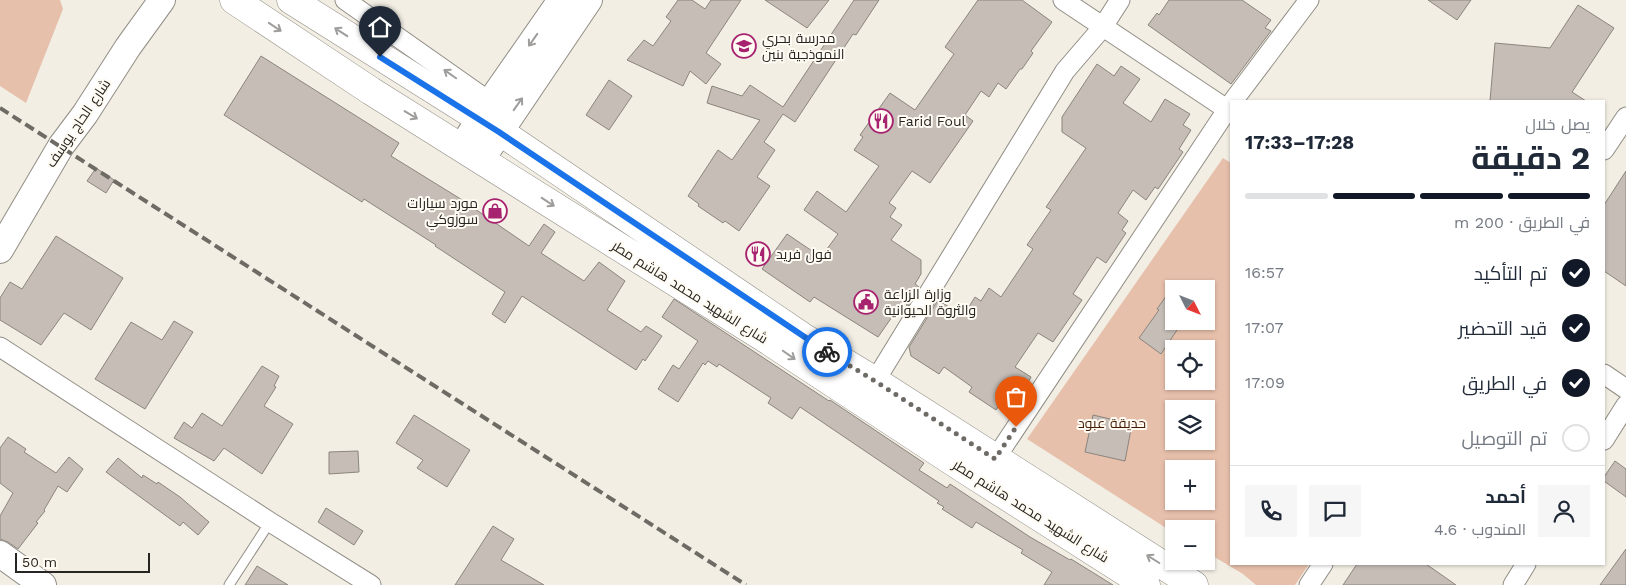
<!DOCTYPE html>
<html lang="ar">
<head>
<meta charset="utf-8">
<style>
	:root { --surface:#fff; --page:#f6f6f7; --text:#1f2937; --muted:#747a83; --line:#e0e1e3; --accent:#111827 }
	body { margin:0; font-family:"Work Sans",Cairo,sans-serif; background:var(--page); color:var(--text); direction:rtl; height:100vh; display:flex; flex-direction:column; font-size:19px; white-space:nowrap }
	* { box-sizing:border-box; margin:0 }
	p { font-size:16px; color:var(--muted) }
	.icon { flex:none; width:28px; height:28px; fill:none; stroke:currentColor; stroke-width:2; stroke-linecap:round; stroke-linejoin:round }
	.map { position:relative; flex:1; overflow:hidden; direction:ltr }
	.sheet { position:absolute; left:1230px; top:100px; width:375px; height:465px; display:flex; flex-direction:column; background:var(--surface); border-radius:0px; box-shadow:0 1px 4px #0004; direction:rtl }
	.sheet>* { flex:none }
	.needle { width:32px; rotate:132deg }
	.controls { position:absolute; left:1165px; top:280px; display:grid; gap:10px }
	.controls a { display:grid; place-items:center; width:50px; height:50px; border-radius:0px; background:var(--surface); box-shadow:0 1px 4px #0004; font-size:25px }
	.scale { position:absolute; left:15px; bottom:12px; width:135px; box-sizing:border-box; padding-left:5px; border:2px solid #272522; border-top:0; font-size:14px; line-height:18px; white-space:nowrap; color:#272522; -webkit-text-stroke:4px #fffbf3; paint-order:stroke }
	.pin { position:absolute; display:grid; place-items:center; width:42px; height:42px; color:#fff; margin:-51px -21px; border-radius:50% 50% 50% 0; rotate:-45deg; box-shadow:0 0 5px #0007 }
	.pin .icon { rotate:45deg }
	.courier { position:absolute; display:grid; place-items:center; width:50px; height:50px; margin:-25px; border:4px solid #1a73e8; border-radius:50%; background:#fff; color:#222; box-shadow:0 1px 6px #0007 }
	.head em { font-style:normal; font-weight:700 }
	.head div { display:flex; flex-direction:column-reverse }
	.head { display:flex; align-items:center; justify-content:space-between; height:85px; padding:0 15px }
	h1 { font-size:32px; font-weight:700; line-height:38px }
	.bar { display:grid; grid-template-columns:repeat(4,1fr); gap:8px 5px; align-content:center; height:60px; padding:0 15px }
	.bar i { height:6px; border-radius:4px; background:var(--line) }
	.bar .active { background:var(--accent) }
	.bar p { grid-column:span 4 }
	.line { display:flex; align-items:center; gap:12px; padding:0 15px; border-top:1px solid var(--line) }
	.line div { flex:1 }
	.round { display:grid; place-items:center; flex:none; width:52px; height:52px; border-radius:0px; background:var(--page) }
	ol { padding:0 15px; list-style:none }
	li { display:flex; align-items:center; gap:15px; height:55px }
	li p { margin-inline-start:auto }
	li .icon { padding:5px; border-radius:50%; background:var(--accent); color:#fff; stroke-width:4 }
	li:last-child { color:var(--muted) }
	li i { width:28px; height:28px; border:2px solid var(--line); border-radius:50% }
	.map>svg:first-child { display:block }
</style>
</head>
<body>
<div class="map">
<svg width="1626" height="585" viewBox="0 0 1626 585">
	<rect width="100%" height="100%" fill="#f2eee4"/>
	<path fill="#e7c0ac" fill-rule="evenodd" d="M 0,0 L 60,0 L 63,9 L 26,103 L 0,86 Z
		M 1223,158 L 1231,163 L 1231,564 L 1309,564 L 1295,585 L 1256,585 L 1243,574 L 1206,552 L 1206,529 L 1174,529 L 1174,533 L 1027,439 ZM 1174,289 L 1206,289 L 1206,321 L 1174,321 ZM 1174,349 L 1206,349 L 1206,381 L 1174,381 ZM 1174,409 L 1206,409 L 1206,441 L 1174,441 ZM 1174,469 L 1206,469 L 1206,501 L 1174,501 Z"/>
	<path fill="#c5bdb6" stroke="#8c857e" d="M 678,0 L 692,0 L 705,9 L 711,0 L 741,0 L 706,53 L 721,64 L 706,84 L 690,71 L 683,86 L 627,60 L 644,40 L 653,46 L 671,21 L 666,17 Z
		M 765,0 L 829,0 L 807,28 Z
		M 854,0 L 879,0 L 856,35 L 853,34 L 795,122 L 783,114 L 764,142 L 775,150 L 757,177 L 770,186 L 739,231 L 725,221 L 723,223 L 698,206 L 699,204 L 688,196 L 718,150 L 732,160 L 760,120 L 707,103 L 712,86 L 742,96 L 750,85 L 783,107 Z
		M 978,0 L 1022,0 L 1052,22 L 1031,51 L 1033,53 L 1022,69 L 1020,69 L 1006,89 L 998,83 L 989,97 L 981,91 L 965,115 L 973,121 L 930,183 L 912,171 L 889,203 L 896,208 L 890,217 L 902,225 L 891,240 L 921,260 L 921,274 L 915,284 L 919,287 L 907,308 L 906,297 L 878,337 L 814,297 L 810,302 L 762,269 L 787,234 L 821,257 L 838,234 L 804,210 L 817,191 L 846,212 L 879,166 L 854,150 L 863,137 L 860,135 L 890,93 L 915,110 L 954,54 L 945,47 Z
		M 1169,0 L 1242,0 L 1271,20 L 1265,28 L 1271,31 L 1231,84 L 1148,25 L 1157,13 L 1159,15 Z
		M 1428,0 L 1471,0 L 1457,20 Z
		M 1578,5 L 1614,28 L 1572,92 L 1586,101 L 1490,101 L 1495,43 L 1550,48 Z
		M 261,56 L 399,143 L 391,156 L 459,198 L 529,246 L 544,224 L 555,232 L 541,253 L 584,281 L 599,262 L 625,281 L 607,310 L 641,332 L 646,326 L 662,336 L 645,361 L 643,359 L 636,370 L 522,296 L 505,323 L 492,314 L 505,292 L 435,246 L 436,245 L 364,199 L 362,202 L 224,115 Z
		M 1097,64 L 1114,76 L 1121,66 L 1140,79 L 1123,103 L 1151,122 L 1165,99 L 1190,114 L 1183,125 L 1191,130 L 1179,149 L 1183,152 L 1158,189 L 1155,187 L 1146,200 L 1133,190 L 1118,213 L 1128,221 L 1122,230 L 1126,233 L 1106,263 L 1097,257 L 1073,294 L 1082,300 L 1053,342 L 1038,333 L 1015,367 L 1031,377 L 1026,386 L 1028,388 L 1016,406 L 1004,398 L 996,410 L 969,392 L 972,387 L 944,367 L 939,374 L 911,356 L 909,347 L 938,300 L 963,316 L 975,297 L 981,301 L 989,288 L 1001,297 L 1033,249 L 1027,245 L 1051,210 L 1046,207 L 1086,148 L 1062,132 L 1062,117 Z
		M 609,80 L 632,96 L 609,130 L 586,115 Z
		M 96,168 L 114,180 L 106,193 L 87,181 Z
		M 1626,171 L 1626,286 L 1604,271 L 1604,205 Z
		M 56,236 L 123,278 L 91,330 L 64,313 L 41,345 L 0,320 L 0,298 L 10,282 L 22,289 Z
		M 1174,285 L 1174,321 L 1183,321 L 1161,354 L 1139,338 L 1159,310 L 1157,309 Z
		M 674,299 L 829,401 L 830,400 L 924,463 L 919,470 L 947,488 L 950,484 L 1030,537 L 1070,560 L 1071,559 L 1113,585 L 1044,585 L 1052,572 L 1021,553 L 1023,550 L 976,522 L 972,528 L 942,509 L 944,507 L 937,503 L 939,501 L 800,407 L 792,419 L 768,403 L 771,398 L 719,364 L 717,367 L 708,361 L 705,365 L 703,363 L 678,402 L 658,389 L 673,365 L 679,369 L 698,341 L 662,317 Z
		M 174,321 L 193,332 L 145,409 L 95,379 L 131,322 L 162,340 Z
		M 262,366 L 279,376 L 274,386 L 276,387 L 264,406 L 293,424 L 262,474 L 224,448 L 214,461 L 174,438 L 184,422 L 192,428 L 202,413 L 222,426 Z
		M 414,415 L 470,450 L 447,487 L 417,468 L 423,460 L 396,443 Z
		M 1093,415 L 1132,424 L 1125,461 L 1085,452 Z
		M 8,437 L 26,449 L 24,452 L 56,473 L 69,457 L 83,469 L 67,492 L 58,486 L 44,510 L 45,511 L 36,522 L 38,523 L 18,549 L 8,542 L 0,539 L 0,516 L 13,493 L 0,483 L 0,448 Z
		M 358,451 L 359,472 L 329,474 L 329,452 Z
		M 118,458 L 142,478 L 143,475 L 157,484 L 158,482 L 180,497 L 209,522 L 198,535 L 183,522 L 180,526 L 106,472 Z
		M 1615,461 L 1626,469 L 1626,497 L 1604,481 L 1604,477 Z
		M 326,508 L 363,531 L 354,545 L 318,522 Z
		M 493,526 L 514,539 L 501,560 L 544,585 L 455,585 Z
		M 1626,549 L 1626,585 L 1600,585 Z
		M 1357,564 L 1426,564 L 1456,585 L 1343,585 Z
		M 257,566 L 288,585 L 245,585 Z"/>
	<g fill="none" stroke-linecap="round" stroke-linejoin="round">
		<g stroke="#918d85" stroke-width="11">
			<path id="lane" d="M 229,585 L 270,522"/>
		</g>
		<g stroke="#918d85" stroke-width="21">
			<path id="street" d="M 345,0 L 490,102
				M 1063,0 L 1231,112
				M 1233,101 L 1309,0
				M 1604,150 L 1626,117
				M 0,347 L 270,522 L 371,585
				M 1604,374 L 1626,389
				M 875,381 L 1065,71 L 1102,28 L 1120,0
				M 1604,440 L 1626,405
				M 995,459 L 1231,104
				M 1309,585 L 1323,564
				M 1513,585 L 1526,564"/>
		</g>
		<g stroke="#918d85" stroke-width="28">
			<path id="secondary" d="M 462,147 L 490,102 L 561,0
				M 481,160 L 589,0
				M 0,250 L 61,146 L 85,114 L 128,47 L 162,0
				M 0,554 L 43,585"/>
		</g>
		<g stroke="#918d85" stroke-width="29">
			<path id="primary" d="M 234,0 L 371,91 L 769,341 L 964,469 L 1146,585
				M 291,0 L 499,131 L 806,339 L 875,381 L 1194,585"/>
		</g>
		<use href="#lane" stroke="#fff" stroke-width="9"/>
		<use href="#street" stroke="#fff" stroke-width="19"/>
		<use href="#secondary" stroke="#fff" stroke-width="26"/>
		<use href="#primary" stroke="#fff" stroke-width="28"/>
		<path stroke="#6e6b65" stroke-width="4" stroke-dasharray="10 5" stroke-linecap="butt" d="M 0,108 L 746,585"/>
	</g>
	<defs><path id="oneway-shaft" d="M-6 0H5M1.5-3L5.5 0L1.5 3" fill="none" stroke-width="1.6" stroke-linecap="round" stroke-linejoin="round" transform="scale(1.25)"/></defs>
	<g stroke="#9e9d9c">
		<use href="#oneway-shaft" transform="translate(275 27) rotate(34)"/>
		<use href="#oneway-shaft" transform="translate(341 32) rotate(-147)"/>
		<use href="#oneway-shaft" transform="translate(533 40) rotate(125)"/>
		<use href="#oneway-shaft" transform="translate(450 74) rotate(-145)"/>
		<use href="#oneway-shaft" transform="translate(518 104) rotate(-55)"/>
		<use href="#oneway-shaft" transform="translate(411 115) rotate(31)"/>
		<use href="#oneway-shaft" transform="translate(548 202) rotate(33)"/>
		<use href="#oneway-shaft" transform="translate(789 355) rotate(35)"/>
		<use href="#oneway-shaft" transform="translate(1153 559) rotate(-148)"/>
	</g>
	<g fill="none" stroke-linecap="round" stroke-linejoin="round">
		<path stroke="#6e6b66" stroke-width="5" stroke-dasharray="0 9" d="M 827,352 L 875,381 L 995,459 L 1016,427"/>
		<path stroke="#1a73e8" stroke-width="6" d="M 380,57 L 499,132 L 827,352"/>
	</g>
	<defs>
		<g id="school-ring" transform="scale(1.25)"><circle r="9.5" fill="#fffbf3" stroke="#a7236f" stroke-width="1.5"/><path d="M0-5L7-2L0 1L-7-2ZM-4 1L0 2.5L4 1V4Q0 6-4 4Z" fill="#a7236f"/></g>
		<g id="restaurant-ring" transform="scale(1.25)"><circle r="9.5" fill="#fffbf3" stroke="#a7236f" stroke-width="1.5"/><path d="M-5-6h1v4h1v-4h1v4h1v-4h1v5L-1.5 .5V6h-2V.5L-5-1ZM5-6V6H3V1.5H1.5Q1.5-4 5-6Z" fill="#a7236f"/></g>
		<g id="shop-ring" transform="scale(1.25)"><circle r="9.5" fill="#fffbf3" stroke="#a7236f" stroke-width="1.5"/><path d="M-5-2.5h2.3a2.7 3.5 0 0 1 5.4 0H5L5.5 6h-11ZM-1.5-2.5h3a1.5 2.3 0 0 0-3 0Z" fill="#a7236f"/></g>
		<g id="civic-ring" transform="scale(1.25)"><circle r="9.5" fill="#fffbf3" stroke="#a7236f" stroke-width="1.5"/><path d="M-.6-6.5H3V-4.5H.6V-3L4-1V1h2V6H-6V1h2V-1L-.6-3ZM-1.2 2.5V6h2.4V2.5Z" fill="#a7236f"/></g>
	</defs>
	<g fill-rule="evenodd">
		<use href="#school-ring" x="744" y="46"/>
		<use href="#restaurant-ring" x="881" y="121"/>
		<use href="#shop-ring" x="495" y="211"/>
		<use href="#restaurant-ring" x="758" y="254"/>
		<use href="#civic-ring" x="866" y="302"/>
	</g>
	<g text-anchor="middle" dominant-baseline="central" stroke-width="4" stroke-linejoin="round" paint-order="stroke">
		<g font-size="14" fill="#272522" stroke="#fffbf3" text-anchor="start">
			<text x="762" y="38">مدرسة بحري<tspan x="762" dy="16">النموذجية بنين</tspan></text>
			<text x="898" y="121">Farid Foul</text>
			<text x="478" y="203" text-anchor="end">مورد سيارات<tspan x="478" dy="16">سوزوكي</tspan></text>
			<text x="776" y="254">فول فريد</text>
			<text x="884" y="294">وزارة الزراعة<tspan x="884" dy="16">والثروة الحيوانية</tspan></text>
		</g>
		<g font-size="14" fill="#272522" stroke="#fffbf3">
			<text transform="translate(78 123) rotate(-56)">شارع الحاج يوسف</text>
			<text transform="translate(690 292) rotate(32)">شارع الشهيد محمد هاشم مطر</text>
			<text transform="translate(1031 511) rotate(32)">شارع الشهيد محمد هاشم مطر</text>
		</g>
		<g font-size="14" fill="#451e06" stroke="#fffbf3">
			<text x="1112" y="423">حديقة عبود</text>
		</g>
	</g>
</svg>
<div class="controls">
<a><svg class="needle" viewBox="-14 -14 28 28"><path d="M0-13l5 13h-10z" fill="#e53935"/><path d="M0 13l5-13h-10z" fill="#747a83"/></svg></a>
<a><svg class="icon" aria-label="locate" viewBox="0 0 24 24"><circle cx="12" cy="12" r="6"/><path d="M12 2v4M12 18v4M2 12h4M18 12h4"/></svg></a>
<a><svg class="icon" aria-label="layers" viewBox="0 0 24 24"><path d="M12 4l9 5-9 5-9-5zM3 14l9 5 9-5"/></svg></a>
<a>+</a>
<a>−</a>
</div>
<div class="scale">50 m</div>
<div class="pin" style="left:1016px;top:427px;background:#ea580c"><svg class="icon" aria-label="bag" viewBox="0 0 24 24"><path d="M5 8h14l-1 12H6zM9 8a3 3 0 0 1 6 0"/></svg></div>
<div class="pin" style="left:380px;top:57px;background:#1f2937"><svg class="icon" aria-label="home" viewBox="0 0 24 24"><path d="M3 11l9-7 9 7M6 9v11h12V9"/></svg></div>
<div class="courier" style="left:827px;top:352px"><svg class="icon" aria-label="bike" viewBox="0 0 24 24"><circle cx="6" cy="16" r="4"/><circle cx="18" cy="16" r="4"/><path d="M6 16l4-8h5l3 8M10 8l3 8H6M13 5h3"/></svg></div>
<section class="sheet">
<div class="head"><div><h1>2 دقيقة</h1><p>يصل خلال</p></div><em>17:28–17:33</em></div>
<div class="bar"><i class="active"></i><i class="active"></i><i class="active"></i><i></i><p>في الطريق · 200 m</p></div>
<ol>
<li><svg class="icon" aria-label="check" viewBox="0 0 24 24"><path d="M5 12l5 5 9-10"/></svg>تم التأكيد<p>16:57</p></li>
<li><svg class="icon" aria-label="check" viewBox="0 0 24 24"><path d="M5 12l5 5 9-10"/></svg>قيد التحضير<p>17:07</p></li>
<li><svg class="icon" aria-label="check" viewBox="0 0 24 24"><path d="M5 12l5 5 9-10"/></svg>في الطريق<p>17:09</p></li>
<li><i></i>تم التوصيل</li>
</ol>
<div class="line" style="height:90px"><a class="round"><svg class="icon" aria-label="person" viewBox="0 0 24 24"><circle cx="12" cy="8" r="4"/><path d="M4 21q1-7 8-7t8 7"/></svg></a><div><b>أحمد</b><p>المندوب · 4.6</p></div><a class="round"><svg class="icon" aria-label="chat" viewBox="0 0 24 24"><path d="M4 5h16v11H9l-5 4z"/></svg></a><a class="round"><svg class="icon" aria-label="phone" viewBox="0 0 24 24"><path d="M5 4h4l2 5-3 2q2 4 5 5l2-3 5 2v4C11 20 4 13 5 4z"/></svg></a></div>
</section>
</div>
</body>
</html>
